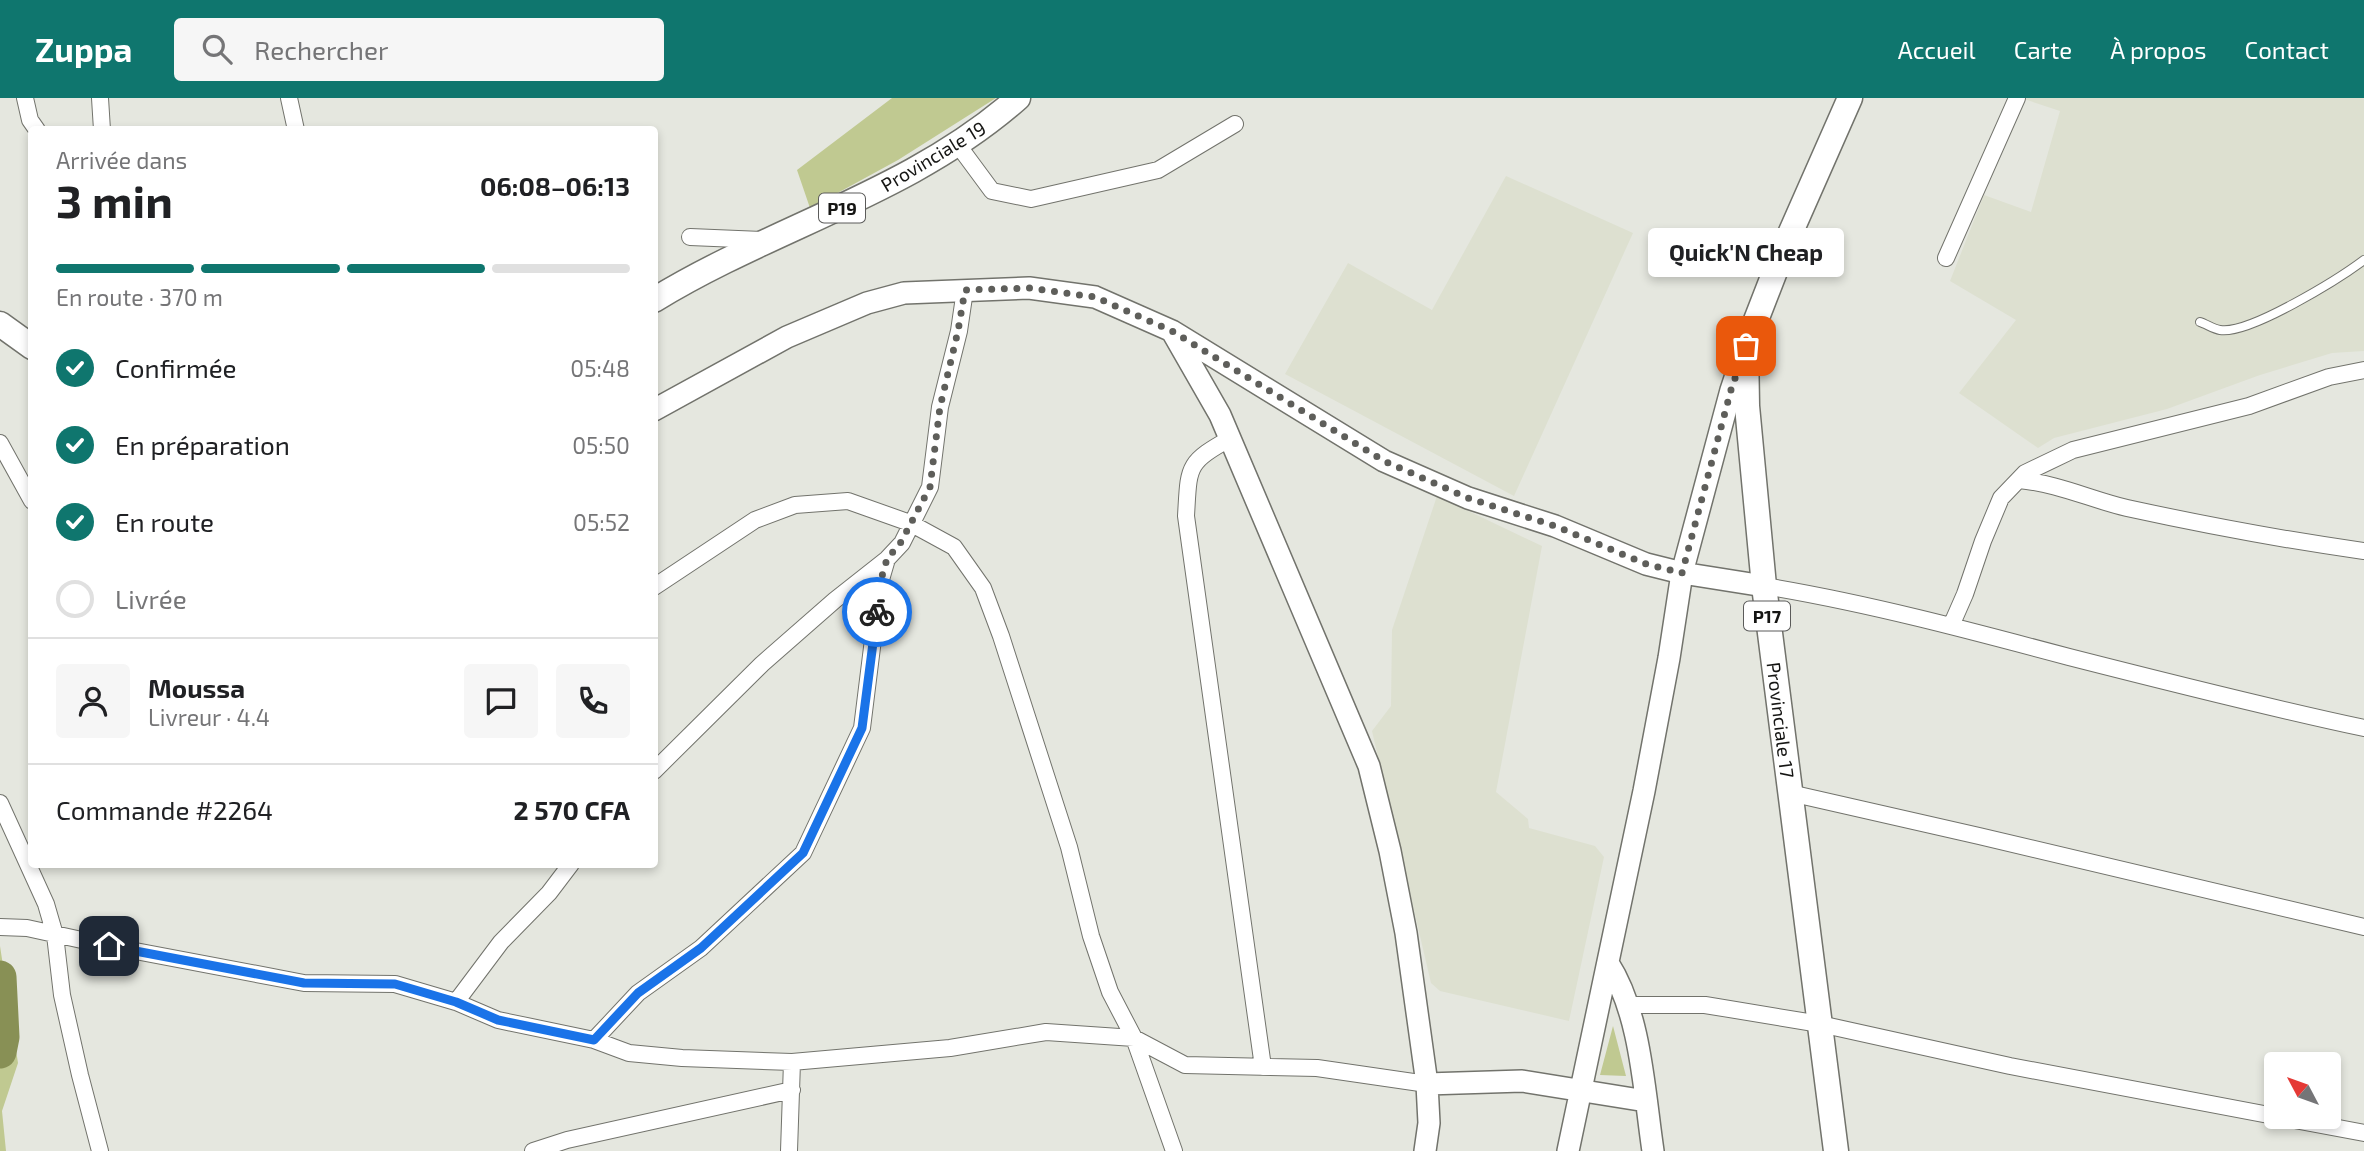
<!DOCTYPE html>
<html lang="fr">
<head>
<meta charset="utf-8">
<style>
	:root { --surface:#fff; --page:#f6f6f6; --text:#202124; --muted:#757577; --line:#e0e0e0; --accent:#0f766e }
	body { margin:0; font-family:"Exo 2",sans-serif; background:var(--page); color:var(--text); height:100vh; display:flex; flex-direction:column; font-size:26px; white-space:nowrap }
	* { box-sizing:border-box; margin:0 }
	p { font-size:23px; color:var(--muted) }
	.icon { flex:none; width:38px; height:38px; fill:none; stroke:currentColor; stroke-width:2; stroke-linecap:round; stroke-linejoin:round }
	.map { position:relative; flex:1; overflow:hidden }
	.side { position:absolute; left:28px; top:28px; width:630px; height:742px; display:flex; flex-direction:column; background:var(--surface); border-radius:7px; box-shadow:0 4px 10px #0003 }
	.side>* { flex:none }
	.needle { width:46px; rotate:311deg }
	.fabs { position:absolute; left:2264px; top:954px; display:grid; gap:14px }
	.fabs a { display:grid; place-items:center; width:77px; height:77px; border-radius:7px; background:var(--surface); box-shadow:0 4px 10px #0003; font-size:35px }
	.pin { position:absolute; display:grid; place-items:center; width:60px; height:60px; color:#fff; margin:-30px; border-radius:14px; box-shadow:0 4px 10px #0006 }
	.courier { position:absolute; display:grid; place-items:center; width:70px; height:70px; margin:-35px; border:5px solid #1a73e8; border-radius:50%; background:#fff; color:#222; box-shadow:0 2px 9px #0007 }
	.bubble { position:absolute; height:49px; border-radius:7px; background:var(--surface); box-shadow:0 4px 10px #0003; font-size:23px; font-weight:700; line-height:49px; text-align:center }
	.overview em { font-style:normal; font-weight:700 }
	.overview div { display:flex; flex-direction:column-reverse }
	.overview { display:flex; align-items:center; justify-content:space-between; height:119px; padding:0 28px }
	h1 { font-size:46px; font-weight:700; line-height:52px }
	.bar { display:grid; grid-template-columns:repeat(4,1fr); gap:10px 7px; align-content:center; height:84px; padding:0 28px }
	.bar i { height:9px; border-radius:5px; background:var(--line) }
	.bar .on { background:var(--accent) }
	.bar p { grid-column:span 4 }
	.line { display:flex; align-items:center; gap:18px; padding:0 28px; border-top:2px solid var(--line) }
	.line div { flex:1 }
	.round { display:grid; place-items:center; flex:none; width:74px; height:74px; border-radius:7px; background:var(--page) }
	ol { padding:0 28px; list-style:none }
	li { display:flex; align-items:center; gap:21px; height:77px }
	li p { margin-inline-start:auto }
	li .icon { padding:7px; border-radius:50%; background:var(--accent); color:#fff; stroke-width:4 }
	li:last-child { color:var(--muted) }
	li i { width:38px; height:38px; border:4px solid var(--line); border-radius:50% }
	header { display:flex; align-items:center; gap:42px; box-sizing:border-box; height:98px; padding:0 35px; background:var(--accent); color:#fff }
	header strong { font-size:33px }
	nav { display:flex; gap:38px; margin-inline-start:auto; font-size:24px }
	.search { width:490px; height:63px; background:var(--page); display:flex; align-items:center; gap:18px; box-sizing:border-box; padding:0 24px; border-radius:7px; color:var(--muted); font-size:26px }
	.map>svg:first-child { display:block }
</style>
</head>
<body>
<header>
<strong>Zuppa</strong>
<div class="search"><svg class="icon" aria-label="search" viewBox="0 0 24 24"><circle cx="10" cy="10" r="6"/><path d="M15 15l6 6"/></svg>Rechercher</div>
<nav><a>Accueil</a><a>Carte</a><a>À propos</a><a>Contact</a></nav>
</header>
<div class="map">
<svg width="2364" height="1053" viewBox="0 0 2364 1053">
	<rect width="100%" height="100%" fill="#e5e7df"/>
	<path fill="#dde0d0" d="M 2021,0 L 2364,0 L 2364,253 L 2332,255 L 2260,277 L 2167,311 L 2054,340 L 2038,350 L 1959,295 L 2016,222 L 1950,183 L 1984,97 L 2031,114 L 2060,13 Z
		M 1506,78 L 1633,135 L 1514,398 L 1285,276 L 1348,165 L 1432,212 Z
		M 1437,398 L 1542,448 L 1496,694 L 1528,721 L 1529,730 L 1595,748 L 1604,759 L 1569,923 L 1440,893 L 1431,885 L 1372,633 L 1391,608 L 1392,532 Z"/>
	<path fill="#c0c991" d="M 892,0 L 996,0 L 898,62 L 810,110 L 797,72 Z
		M 0,848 L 18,965 L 2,1013 L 6,1053 L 0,1053 Z
		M 1613,928 L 1626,978 L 1600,977 Z"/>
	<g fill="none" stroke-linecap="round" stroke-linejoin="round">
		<path stroke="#889055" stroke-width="33" d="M 0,879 L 3,939 L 0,954"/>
		<g stroke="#72736c" stroke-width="10">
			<path id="lane" d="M 2200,224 C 2206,226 2214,231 2220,232 C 2249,237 2340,180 2364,162"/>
		</g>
		<g stroke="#72736c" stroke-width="18">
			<path id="street" d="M 25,0 L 30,22 L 37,32
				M 100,0 L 102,32
				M 289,0 L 296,32
				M 958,47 L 992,93 L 1031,101 L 1158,72 L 1235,26
				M 690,139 L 762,142
				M 1946,160 L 2017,0
				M 1231,340 C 1186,365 1189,368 1186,418 L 1263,969
				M 0,345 L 32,403
				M 2019,382 C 2060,386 2089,401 2127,410 C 2205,427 2285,442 2364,453
				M 1764,488 C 1867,505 1968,532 2069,559 C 2167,584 2265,609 2364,630
				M 654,489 L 755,422 L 795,407 L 848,403 L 910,425 L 954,449 L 983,490 L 1001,538 L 1069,749 L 1091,838 L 1110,894 L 1134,940 L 1174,1053
				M 1951,528 L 1965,496 L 1983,443 L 2001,400 L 2025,375 L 2073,352 L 2249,308 L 2329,279 L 2364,272
				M 654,673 L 762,566 L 835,502 L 887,461 L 902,445 L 930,389 L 940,309 L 959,233 L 965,192
				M 1790,695 L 1979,738 L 2364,829
				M 0,705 L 46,806 L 55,837 L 62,897 L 80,977 L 100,1053
				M 0,829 L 27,830 L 109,848 L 304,885 L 395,886 L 456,904 L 501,844 L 549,795 L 571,766
				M 456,904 L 498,922 L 594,942 L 629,955 L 682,960 L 792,964 L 950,950 L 1046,934 L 1134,940 L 1185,967 L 1317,970 L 1427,986
				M 1627,907 L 1705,907 L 1820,926 L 2010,968 L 2364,1035
				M 594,942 L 638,895 L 701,850 L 803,755 L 862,630 L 880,485 L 887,461
				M 533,1053 L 567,1042 L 792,992
				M 789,1053 L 792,964"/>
		</g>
		<g stroke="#72736c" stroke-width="24">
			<path id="secondary" d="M 1173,235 L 1220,317 L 1369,668 L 1390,753 L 1406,835 L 1427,986 L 1429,1025 L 1425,1053
				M 654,312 L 787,239 L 867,205 L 904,195 L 1029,190 L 1095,199 L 1172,233 L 1384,363 L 1468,400 L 1555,428 L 1646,466 L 1682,475 L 1764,488
				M 1608,865 C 1641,916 1644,993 1653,1053
				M 1427,986 L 1522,983 L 1646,1003
				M 1568,1053 L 1644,693 L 1669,560 L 1682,475 L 1731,292 L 1743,256"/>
		</g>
		<g stroke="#72736c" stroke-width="27">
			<path id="primary" d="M 654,202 C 773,129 912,94 1018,0
				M 0,226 L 32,249
				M 1836,1053 L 1764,488 L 1747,308 L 1746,248 L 1786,145 L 1850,0"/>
		</g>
		<use href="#lane" stroke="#fff" stroke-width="8"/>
		<use href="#street" stroke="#fff" stroke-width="16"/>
		<use href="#secondary" stroke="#fff" stroke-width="21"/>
		<use href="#primary" stroke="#fff" stroke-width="24"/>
	</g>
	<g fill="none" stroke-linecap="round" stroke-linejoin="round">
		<path stroke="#5e5e5a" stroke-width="7" stroke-dasharray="0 12.6" d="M 877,514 L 880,485 L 887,461 L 901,444 L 930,389 L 940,309 L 958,233 L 965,192 L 1029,190 L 1095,199 L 1172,233 L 1384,363 L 1468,400 L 1555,428 L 1646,466 L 1682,475 L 1731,292 L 1746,248"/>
		<path stroke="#1a73e8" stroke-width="9" d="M 109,848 L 304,885 L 395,886 L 456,904 L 498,922 L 594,942 L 638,895 L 701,850 L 803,755 L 862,630 L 877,514"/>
	</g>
	<g text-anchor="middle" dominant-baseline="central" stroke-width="5" stroke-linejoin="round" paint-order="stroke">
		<g fill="#fff" stroke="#5b5b5a" stroke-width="2">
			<rect x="819" y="95.5" width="46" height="29" rx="5"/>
			<rect x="1744" y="503.5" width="46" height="29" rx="5"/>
		</g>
		<g font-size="18" font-weight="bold" fill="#151513">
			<text x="842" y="110">P19</text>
			<text x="1767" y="518">P17</text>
		</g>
		<g font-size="19" fill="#151513" stroke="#fff">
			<text transform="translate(933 58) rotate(-31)">Provinciale 19</text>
			<text transform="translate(1781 622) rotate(83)">Provinciale 17</text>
		</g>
	</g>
</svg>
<div class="fabs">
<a><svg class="needle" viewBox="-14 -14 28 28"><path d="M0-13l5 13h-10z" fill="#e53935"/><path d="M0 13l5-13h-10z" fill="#757577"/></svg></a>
</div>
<div class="pin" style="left:1746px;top:248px;background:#ea580c"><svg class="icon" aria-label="bag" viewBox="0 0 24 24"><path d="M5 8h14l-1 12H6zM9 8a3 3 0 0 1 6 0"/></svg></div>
<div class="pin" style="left:109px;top:848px;background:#1f2937"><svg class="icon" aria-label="home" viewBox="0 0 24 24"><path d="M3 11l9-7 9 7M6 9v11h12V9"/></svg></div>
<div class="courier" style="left:877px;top:514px"><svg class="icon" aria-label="bike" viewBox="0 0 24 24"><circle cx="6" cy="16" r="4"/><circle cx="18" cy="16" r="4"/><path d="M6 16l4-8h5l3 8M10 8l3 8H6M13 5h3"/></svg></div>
<div class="bubble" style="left:1648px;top:130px;width:196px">Quick'N Cheap</div>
<section class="side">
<div class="overview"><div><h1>3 min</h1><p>Arrivée dans</p></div><em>06:08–06:13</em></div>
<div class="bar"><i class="on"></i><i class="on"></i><i class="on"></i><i></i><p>En route · 370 m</p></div>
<ol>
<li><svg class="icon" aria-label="check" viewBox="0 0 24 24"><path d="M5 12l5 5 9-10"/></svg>Confirmée<p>05:48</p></li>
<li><svg class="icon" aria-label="check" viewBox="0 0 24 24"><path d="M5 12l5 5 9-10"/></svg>En préparation<p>05:50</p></li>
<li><svg class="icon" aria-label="check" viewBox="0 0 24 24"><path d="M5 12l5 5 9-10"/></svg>En route<p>05:52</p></li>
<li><i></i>Livrée</li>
</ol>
<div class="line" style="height:126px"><a class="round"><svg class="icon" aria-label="person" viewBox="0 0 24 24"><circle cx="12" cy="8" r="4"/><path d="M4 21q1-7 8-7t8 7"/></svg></a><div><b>Moussa</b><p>Livreur · 4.4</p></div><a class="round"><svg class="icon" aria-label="chat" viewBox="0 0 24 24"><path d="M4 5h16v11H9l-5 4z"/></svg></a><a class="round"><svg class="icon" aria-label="phone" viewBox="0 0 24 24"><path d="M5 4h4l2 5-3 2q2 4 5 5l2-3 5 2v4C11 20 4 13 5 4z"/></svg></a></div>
<div class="line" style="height:91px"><div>Commande #2264</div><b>2 570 CFA</b></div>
</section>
</div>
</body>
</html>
